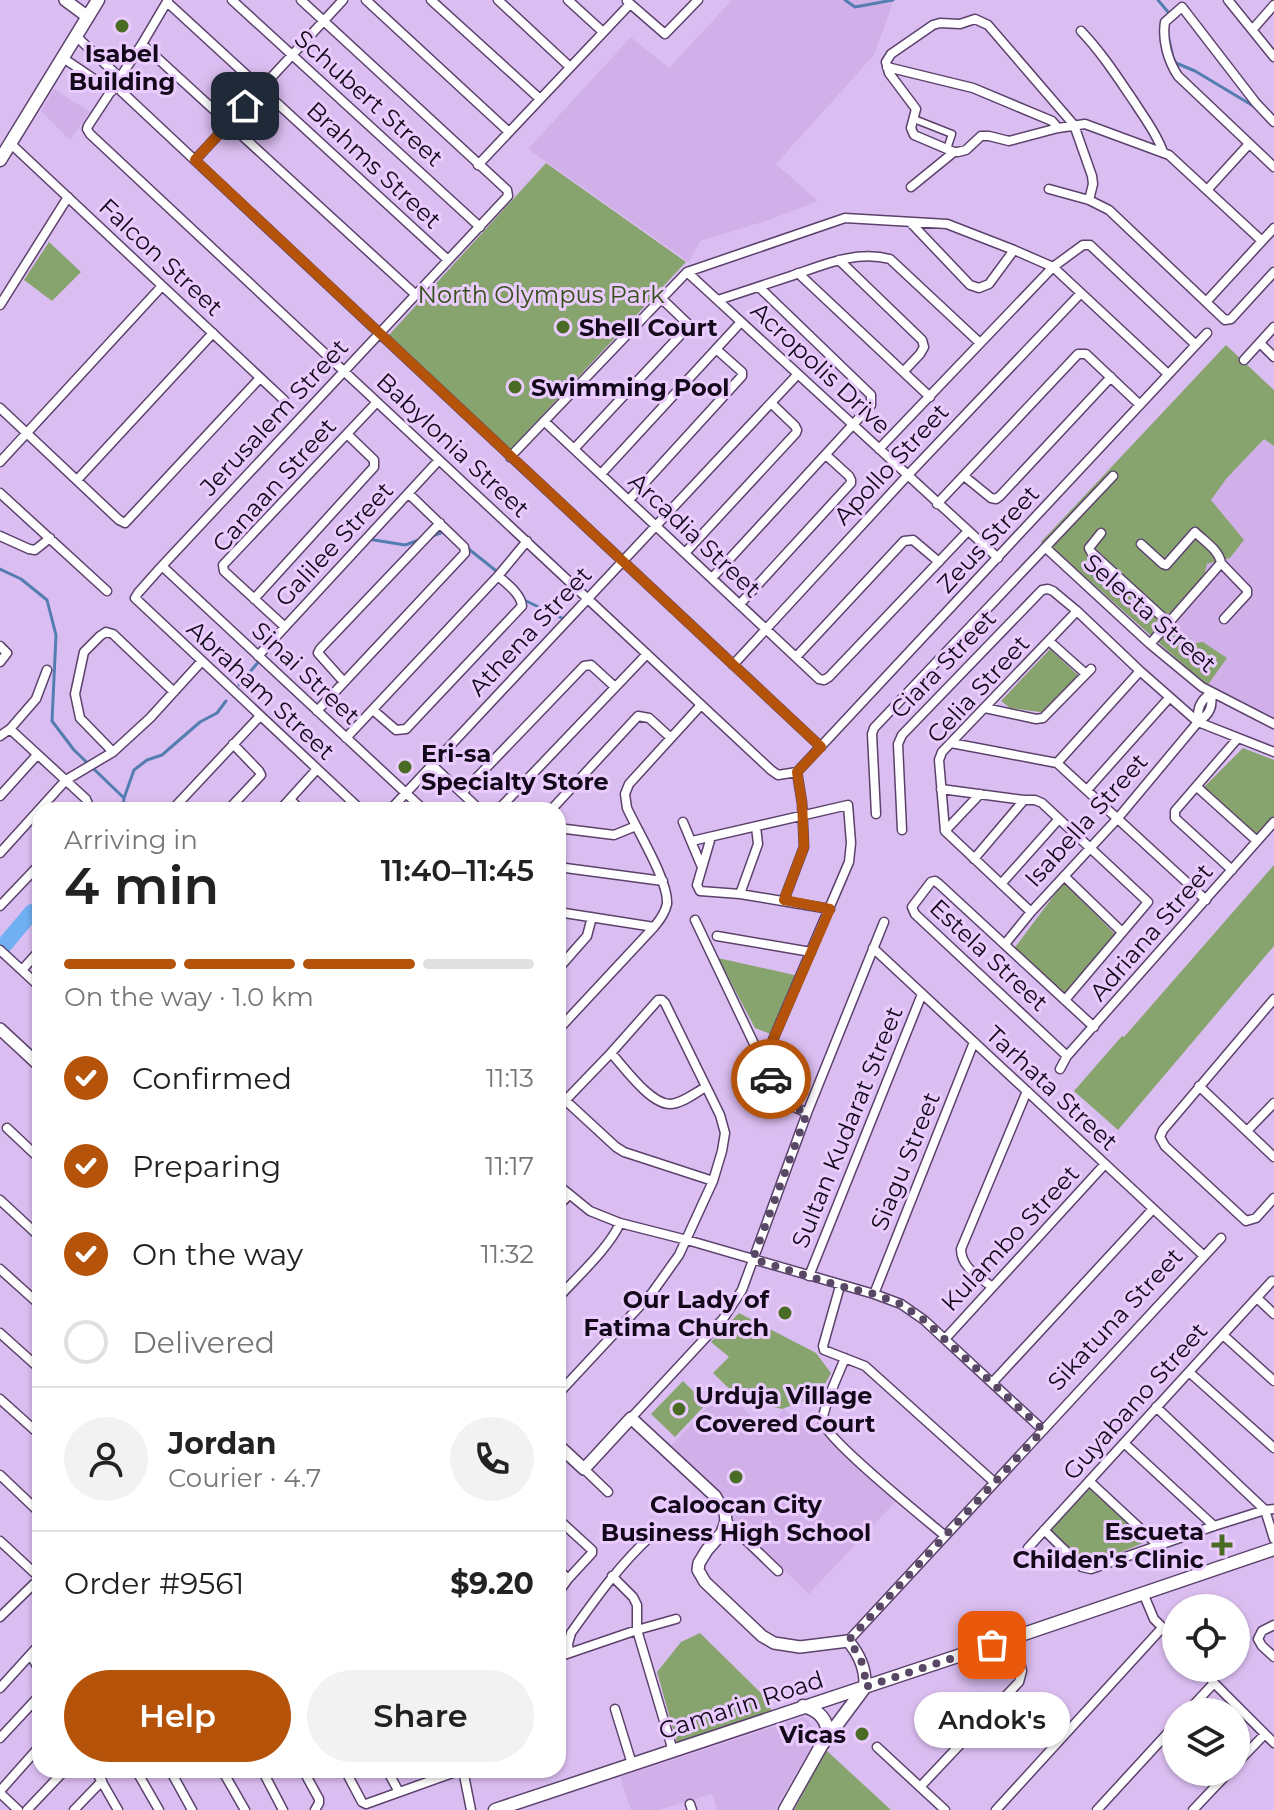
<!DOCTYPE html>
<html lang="en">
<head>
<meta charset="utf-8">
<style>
	:root { --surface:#fff; --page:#f2f2f2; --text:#222; --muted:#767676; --line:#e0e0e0; --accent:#b45309 }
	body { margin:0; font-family:Montserrat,sans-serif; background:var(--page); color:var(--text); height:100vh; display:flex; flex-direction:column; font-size:30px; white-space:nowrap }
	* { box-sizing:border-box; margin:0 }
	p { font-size:26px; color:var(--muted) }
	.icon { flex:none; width:44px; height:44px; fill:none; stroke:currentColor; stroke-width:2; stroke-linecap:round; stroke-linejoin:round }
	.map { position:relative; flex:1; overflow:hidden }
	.details { position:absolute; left:32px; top:802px; width:534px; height:976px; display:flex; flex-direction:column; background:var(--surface); border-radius:24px; box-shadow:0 2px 6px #0004 }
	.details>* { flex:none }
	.fabs { position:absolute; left:1162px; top:1594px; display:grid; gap:16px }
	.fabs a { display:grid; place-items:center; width:88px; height:88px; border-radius:50%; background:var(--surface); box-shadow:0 2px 6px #0004; font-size:40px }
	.pin { position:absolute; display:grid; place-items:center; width:68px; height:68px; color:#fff; margin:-34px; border-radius:16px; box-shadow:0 4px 12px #0006 }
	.courier { position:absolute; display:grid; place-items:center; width:80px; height:80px; margin:-40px; border:6px solid #b45309; border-radius:50%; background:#fff; color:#222; box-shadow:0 2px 10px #0007 }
	.bubble { position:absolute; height:56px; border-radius:28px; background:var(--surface); box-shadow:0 2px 6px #0004; font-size:26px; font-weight:600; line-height:56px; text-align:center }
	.summary em { font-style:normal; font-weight:600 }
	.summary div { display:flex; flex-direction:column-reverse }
	.summary { display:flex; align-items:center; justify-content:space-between; height:136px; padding:0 32px }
	h1 { font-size:52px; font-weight:600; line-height:60px }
	.bar { display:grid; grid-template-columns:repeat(4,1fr); gap:12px 8px; align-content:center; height:96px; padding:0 32px }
	.bar i { height:10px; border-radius:6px; background:var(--line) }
	.bar .current { background:var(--accent) }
	.bar p { grid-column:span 4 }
	.line { display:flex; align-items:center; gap:20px; padding:0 32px; border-top:2px solid var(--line) }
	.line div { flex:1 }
	.round { display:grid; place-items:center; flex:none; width:84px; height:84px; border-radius:42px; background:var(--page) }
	ol { padding:0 32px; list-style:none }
	li { display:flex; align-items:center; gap:24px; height:88px }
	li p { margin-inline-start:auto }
	li .icon { padding:8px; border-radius:50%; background:var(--accent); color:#fff; stroke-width:4 }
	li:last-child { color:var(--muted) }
	li i { width:44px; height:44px; border:4px solid var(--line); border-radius:50% }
	.button { display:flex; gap:16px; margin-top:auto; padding:16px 32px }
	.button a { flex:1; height:92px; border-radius:48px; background:var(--accent); color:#fff; font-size:32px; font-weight:600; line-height:92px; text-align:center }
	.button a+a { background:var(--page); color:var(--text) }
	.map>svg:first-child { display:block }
</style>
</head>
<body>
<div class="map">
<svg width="1274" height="1810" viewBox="0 0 1274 1810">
	<rect width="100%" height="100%" fill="#dbbef1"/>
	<path fill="#d1b0e9" d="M 732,0 L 894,0 L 874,55 L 776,164 L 818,201 L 766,221 L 700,241 L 689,262 L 528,149 L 631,37 L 669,68 Z
		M 54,89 L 90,112 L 70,140 L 41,111 Z
		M 1265,438 L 1274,446 L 1274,720 L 1207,686 L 1195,643 L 1172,624 L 1203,581 L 1207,564 L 1230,558 L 1211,500 L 1226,479 Z
		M 724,1390 L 765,1429 L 784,1409 L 810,1434 L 817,1428 L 896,1501 L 809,1594 L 729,1518 L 737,1509 L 671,1446 Z
		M 804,1717 L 819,1733 L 775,1810 L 717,1810 L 712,1794 L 659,1810 L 631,1810 L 620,1777 Z"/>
	<path fill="#88a46e" d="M 546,163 L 686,262 L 510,450 L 389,335 Z
		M 49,242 L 81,272 L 52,301 L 24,280 Z
		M 1226,345 L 1274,390 L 1274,446 L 1264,439 L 1226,479 L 1211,500 L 1244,540 L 1230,558 L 1207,564 L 1203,581 L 1172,624 L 1195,643 L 1203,642 L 1227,658 L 1207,686 L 1052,547 L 1047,549 L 1041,542 Z
		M 1050,649 L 1080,677 L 1047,713 L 1010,708 L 1001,701 Z
		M 1243,748 L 1274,760 L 1274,819 L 1259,837 L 1204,787 Z
		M 1274,865 L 1274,946 L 1118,1130 L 1074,1091 L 1122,1036 L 1124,1037 Z
		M 1064,882 L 1119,938 L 1066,1002 L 1013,950 Z
		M 718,958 L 799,976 L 773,1035 L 755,1028 Z
		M 739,1313 L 816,1353 L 831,1373 L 819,1395 L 782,1409 L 740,1399 L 713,1373 L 729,1357 L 711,1342 Z
		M 683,1381 L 706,1404 L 675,1437 L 651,1414 Z
		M 1090,1488 L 1148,1541 L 1087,1566 L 1050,1531 Z
		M 700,1633 L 769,1701 L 772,1715 L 678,1747 L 657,1672 L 681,1642 Z
		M 826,1750 L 891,1810 L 794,1810 Z"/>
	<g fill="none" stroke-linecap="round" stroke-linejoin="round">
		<path stroke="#547db0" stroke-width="3" d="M 845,0 L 855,7 L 893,0
			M 1158,0 L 1168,12
			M 1168,35 L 1173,58 L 1176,63 L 1195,71 L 1255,107
			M 430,537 L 443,532 L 445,534
			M 368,539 L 405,545 L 419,540
			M 465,546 L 500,574
			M 0,569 L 21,579 L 47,600 L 56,635 L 52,721 L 74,750 L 124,798
			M 524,600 L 564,619
			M 239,685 L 260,660
			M 123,810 L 124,798 L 134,770 L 147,760 L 162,755 L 200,722 L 217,713 L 226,701
			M 32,912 L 40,903"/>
		<path stroke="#70aff1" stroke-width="16" d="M 0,950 L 32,912"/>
		<g stroke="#5b416c" stroke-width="9">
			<path id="pedestrian" d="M 914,119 L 952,134 L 947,149"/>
		</g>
		<g stroke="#5b416c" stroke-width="11">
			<path id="minor" d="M 168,0 L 142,44 L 88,126 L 87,129 L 90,134 L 771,770 L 778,775 L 797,772
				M 232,0 L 480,227
				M 301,0 L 507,190 L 508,196 L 162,566 L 138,593 L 135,598 L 361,810
				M 366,0 L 509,132
				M 431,0 L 540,99
				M 498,0 L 570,67
				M 568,0 L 603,32
				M 1228,0 L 1274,57
				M 627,1 L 665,34 L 698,0
				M 167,2 L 448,260
				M 1253,29 L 1274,5
				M 1081,31 C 1102,53 1118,78 1135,103 C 1145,119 1157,134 1163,152
				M 76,36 L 120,78 L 121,91 L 821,747
				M 142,44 L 416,295
				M 63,58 L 112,91
				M 887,67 L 973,88 L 1052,121 L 1058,128
				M 1274,122 L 1256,103 L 1182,7 L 1165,22 C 1162,40 1168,61 1178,76 L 1274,167
				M 10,143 L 284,400
				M 954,152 L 914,135 L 911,128 L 916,109 L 889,73 L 886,62 L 891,54 L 933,25 L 940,23 L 960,24 L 975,19 L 988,25 L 1074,125 L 1092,176 L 1093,184 L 1089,200
				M 195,160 L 343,0
				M 478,165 L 630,4
				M 911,187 L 954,152 L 958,152 L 966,150 L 981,136 L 989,136 L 1009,141 L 1058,128 L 1085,124 L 1169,155 L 1262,241
				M 1049,189 L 1089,200 L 1109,210 L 1225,320 L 1231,319 L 1274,272
				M 1208,189 L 1249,144
				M 911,223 L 970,285 L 979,288 L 989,284 L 1014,250
				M 839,260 L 922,340 L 924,347 L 920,354 L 904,371
				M 687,272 L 998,558
				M 798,273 L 930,397
				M 718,300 C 743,292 767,284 791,276 C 823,265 856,250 890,259 L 980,343
				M 1206,302 L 1274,228
				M 0,305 L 68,197
				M 1260,343 L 1274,357
				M 1244,360 L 1274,327
				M 0,408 L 119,520 L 125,523 L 260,378
				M 544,421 L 819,679 L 824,680 L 829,677 L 968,531
				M 574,449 L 685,330 L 687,323 L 662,299
				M 879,449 L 1053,267 L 1083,245 L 1090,245 L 1196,345
				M 510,457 L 687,272 L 845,218 L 947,224 L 1014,250 L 1053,267 L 1168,374
				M 0,462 L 162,286
				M 601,474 L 741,322
				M 964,476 L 991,498 L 996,499 L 1000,496 L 1111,377
				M 77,480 L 213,333
				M 0,493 L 107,591
				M 629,500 L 742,376 L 742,372 L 716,349
				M 937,504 L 1078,354 L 1086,354 L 1140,405
				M 1101,533 L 1089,548 L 1091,552 L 1169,623
				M 0,536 L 29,549 L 35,550 L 50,538
				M 1141,544 L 1163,564 L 1166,565 L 1195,532 C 1204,541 1219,550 1221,563 L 1150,644
				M 1046,548 L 1150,644 L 1202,687 L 1274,724
				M 685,553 L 796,433 L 797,430 L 795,426 L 771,403
				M 1221,563 L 1247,590 L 1247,594 L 1224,619
				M 162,566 L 424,810
				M 712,578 L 871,405 L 871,395 L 759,287
				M 254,599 L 374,467 L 374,460 L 347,434
				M 740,604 L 851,483 L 851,480 L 849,476 L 826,455
				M 285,627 L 224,571 L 223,565 L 377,402
				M 1049,641 L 1086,674
				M 0,646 L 7,653 L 0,662
				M 258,656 L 439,460
				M 796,657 L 904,541 L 913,540 L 939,562
				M 733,665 L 907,476 L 1081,293
				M 344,682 L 318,653 L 320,649 L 440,523
				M 985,708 L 1036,719 L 1043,718 L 1091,669
				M 373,710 L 396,730 L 406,729 L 522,606 C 521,594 507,584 498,576
				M 317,711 L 465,553 L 464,547 L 409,494
				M 1198,722 C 1197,708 1200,701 1211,693
				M 10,729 L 86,799 L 88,804 L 88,810
				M 0,736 L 10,729 L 36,699 L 47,670
				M 346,738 L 498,576 L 527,541
				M 951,743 L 1057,763
				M 113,752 L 80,718 L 75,694 L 84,652 L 100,636 L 106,632 L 113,634 L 174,692
				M 1057,763 L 1206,900
				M 1057,763 L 1140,671
				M 432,765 L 480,810
				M 797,772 L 1207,333
				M 1197,787 L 1257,841
				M 941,789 L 1024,800 L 1035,800 L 1042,803 L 1148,902 L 1065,1000
				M 1087,790 L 1169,698
				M 462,793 L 584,666 L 591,665 L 615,687
				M 0,796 L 37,755
				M 290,799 L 300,810
				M 172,810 L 260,716
				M 228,810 L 261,775 L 259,771 L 233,744
				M 280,810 L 317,769
				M 390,810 L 798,374
				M 498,810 L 647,654
				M 551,810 L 638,716 L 649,718 L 671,738
				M 876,814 L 872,734 L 874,728 L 1113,476
				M 683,822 L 701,865
				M 558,828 L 614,835 L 636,826
				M 902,830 L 898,744 L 902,735 L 1042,590 L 1048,589 L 1053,591 L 1077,611 L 1140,671 L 1198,722 L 1274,752
				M 945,831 L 980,794
				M 711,837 L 697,885 L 700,891 L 740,894 L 830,909
				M 692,841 L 848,805 L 851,843 L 849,862 L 763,1063
				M 0,853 L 66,780 L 113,752 L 150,718 L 201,662
				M 974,859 L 1024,800
				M 558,867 L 663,881
				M 1232,870 L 1175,818 L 1175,811 L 1238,738
				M 1064,876 L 1122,932
				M 1001,884 L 1058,820
				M 740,894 L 758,844 L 756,827
				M 784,900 L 804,847 L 802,803 L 797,772
				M 0,906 L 40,864
				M 558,912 L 654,927
				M 1031,912 L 945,831 L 939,760 L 942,752 L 1077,611
				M 695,920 L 776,1090 L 788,1104 L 807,1113
				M 717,936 L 811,952
				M 1005,944 L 1031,912 L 1118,818 L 1198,722 C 1210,714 1213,707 1211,693
				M 873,948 L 1204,1256
				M 0,950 L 40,987
				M 558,969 L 587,936 L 592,917
				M 22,970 L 40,950
				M 1274,999 L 1163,1130 L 1160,1137 L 1165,1146 L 1246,1221 L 1256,1218 L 1274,1198
				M 558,1030 L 654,927 C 660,920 665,913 667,904 C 669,882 637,830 627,808 L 625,794 L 629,784 L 701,705
				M 611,1053 C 624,1067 650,1104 670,1104 C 682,1104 696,1092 706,1087
				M 1067,1056 L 915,914 L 912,907 L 931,882 L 935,881 L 939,884 L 1094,1027
				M 1060,1069 L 1067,1056 L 1274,822
				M 1199,1086 L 1274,1157
				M 565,1100 L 616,1147 L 624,1152 L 713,1181
				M 558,1108 L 611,1053 L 658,1000 L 662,1000 L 665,1003 L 720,1115 L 725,1133 L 722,1151 L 713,1181 L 679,1255 L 652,1293 L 558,1394
				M 7,1128 L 40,1159
				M 1247,1131 L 1274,1103
				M 558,1185 L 590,1211 L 620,1223 L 687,1240 L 874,1294 L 901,1304 L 924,1320 L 1043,1430
				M 0,1200 L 40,1237
				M 558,1206 L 569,1195
				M 0,1269 L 40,1305
				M 809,1276 L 922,994
				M 840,1286 L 823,1346 L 824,1350 L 865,1366 L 994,1482
				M 991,1286 C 978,1276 961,1267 961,1249 L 1027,1091
				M 874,1294 L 974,1042
				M 558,1298 C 576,1278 610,1247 620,1223
				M 1257,1298 L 1274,1314
				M 0,1333 L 40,1369
				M 1223,1335 L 1274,1381
				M 945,1339 L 1105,1164
				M 845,1358 C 840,1371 821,1411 823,1422 C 826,1439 925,1519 944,1535
				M 1189,1372 L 1274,1448
				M 992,1383 L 1153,1209
				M 0,1399 L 40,1435
				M 1156,1407 L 1265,1510 L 1274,1539
				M 631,1418 L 723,1319 L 742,1290 L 807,1113 L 884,922
				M 1124,1443 L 1214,1526
				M 584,1469 L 608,1492
				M 0,1475 L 40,1513
				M 1089,1481 L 1158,1545
				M 558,1519 L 592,1550 L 592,1553 L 568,1579 L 558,1593
				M 726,1521 L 778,1571
				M 1044,1530 L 1082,1567 L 1091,1569 L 1214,1526 L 1265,1510 L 1274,1509
				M 0,1541 L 40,1578
				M 1028,1548 L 1272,1281
				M 558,1569 L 568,1579
				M 612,1576 L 633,1597 L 637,1605 L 637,1630 L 673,1751
				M 1143,1593 L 1154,1619 L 1176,1641
				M 0,1617 L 40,1578
				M 1274,1625 L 1262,1631 L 1258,1639 L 1262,1646 L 1274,1657
				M 848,1641 L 1221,1238
				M 569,1653 L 568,1644 L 571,1633 C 596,1598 620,1564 652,1535
				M 31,1655 L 40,1672
				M 558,1657 L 637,1630 L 676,1619
				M 1202,1668 L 1214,1683 L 1274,1743
				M 0,1688 L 40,1644
				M 615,1709 L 632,1764
				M 1187,1712 L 1214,1683
				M 0,1738 L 40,1695
				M 877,1747 L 945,1810
				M 1236,1764 L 1265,1734
				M 95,1770 L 118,1810
				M 136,1770 L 159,1810
				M 170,1770 L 192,1810
				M 222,1770 L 245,1810
				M 262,1770 L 283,1810
				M 303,1770 L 319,1799 L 319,1803 L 315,1810
				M 345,1770 L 362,1802 L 366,1804 L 461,1770
				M 387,1770 L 399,1792
				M 463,1770 L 471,1810
				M 920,1787 L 1019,1682 L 1022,1671 L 1015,1637
				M 0,1791 L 40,1746
				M 0,1793 L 18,1810
				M 690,1804 L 692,1810
				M 27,1810 L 65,1770
				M 74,1810 L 102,1781
				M 996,1810 L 1162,1628
				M 1097,1810 L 1176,1724
				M 1193,1810 L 1229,1772"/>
		</g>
		<g stroke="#5b416c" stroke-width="14">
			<path id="tertiary" d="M 65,0 L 88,17
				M 0,1029 L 40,1066
				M 558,1445 L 584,1469 L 631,1418 L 715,1496 L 725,1513 L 726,1521 L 722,1533 L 707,1550 L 699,1563 L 698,1570 L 705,1582 L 762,1636 L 774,1643 L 800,1647 L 848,1641 C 860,1655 866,1669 865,1687"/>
		</g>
		<g stroke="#5b416c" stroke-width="15">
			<path id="secondary" d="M 0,160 L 98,0
				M 803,1706 C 819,1710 828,1720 828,1736
				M 495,1810 L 1015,1637 L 1274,1549
				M 785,1810 L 821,1746 L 865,1687"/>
		</g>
		<use href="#pedestrian" stroke="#fff" stroke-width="6"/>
		<use href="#minor" stroke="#fff" stroke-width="8"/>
		<use href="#tertiary" stroke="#fff" stroke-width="11"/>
		<use href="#secondary" stroke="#fff" stroke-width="12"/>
	</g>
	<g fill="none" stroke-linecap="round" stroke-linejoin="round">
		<path stroke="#594865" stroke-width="8" stroke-dasharray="0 14.4" d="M 771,1079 C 780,1099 787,1105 807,1113 L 753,1259 L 840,1286 L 874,1294 L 901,1304 L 924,1320 L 1043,1430 L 848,1641 C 861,1655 866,1669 865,1687 L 992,1645"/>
		<path stroke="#b45309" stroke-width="10" d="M 245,106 L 195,160 L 821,747 L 797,772 L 802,803 L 804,847 L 784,900 L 830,909 L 763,1063 L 771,1079"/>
	</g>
	<g fill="#4a6b23" stroke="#e9cbfe" stroke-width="3">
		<circle cx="122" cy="26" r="8"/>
		<circle cx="563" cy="327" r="8"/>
		<circle cx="515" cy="387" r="8"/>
		<circle cx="405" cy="767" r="8"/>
		<circle cx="785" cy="1313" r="8"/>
		<circle cx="679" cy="1409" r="8"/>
		<circle cx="736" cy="1477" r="8"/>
		<path d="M1218 1533h8v8h8v8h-8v8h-8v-8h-8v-8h8z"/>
		<circle cx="862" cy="1734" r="8"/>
	</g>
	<g text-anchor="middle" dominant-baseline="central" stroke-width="6" stroke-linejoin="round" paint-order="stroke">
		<g font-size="24" font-weight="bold" fill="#13091a" stroke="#e9cbfe" text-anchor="start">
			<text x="122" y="53" text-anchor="middle">Isabel<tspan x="122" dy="28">Building</tspan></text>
			<text x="579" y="327">Shell Court</text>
			<text x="531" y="387">Swimming Pool</text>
			<text x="421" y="753">Eri-sa<tspan x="421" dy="28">Specialty Store</tspan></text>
			<text x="769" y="1299" text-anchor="end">Our Lady of<tspan x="769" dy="28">Fatima Church</tspan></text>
			<text x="695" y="1395">Urduja Village<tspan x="695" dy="28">Covered Court</tspan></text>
			<text x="736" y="1504" text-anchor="middle">Caloocan City<tspan x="736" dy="28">Business High School</tspan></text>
			<text x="1204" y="1531" text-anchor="end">Escueta<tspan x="1204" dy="28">Childen's Clinic</tspan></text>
			<text x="846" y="1734" text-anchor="end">Vicas</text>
		</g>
		<g font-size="24" fill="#13091a" stroke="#e9cbfe">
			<text transform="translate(369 98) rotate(42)">Schubert Street</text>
			<text transform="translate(374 165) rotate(43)">Brahms Street</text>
			<text transform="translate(161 257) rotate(43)">Falcon Street</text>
			<text transform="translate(821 368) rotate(43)">Acropolis Drive</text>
			<text transform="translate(274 417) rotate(-47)">Jerusalem Street</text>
			<text transform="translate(453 445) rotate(43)">Babylonia Street</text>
			<text transform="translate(891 464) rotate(-47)">Apollo Street</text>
			<text transform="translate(274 485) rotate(-48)">Canaan Street</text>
			<text transform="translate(695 535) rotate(43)">Arcadia Street</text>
			<text transform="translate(988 539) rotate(-47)">Zeus Street</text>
			<text transform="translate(334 544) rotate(-47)">Galilee Street</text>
			<text transform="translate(1150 613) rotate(41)">Selecta Street</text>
			<text transform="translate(530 631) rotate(-47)">Athena Street</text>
			<text transform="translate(943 664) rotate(-46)">Ciara Street</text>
			<text transform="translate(306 673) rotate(43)">Sinai Street</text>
			<text transform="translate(978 689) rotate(-47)">Celia Street</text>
			<text transform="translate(261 690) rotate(43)">Abraham Street</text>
			<text transform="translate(1086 820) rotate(-48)">Isabella Street</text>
			<text transform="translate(1151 932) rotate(-49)">Adriana Street</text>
			<text transform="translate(989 955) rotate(43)">Estela Street</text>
			<text transform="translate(1052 1088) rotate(43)">Tarhata Street</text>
			<text transform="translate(847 1127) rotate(-68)">Sultan Kudarat Street</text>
			<text transform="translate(905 1161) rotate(-68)">Siagu Street</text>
			<text transform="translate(1010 1238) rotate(-47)">Kulambo Street</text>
			<text transform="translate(1115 1319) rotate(-47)">Sikatuna Street</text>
			<text transform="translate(1135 1401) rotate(-48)">Guyabano Street</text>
			<text transform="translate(741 1705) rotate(-18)">Camarin Road</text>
		</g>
		<g font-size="24" fill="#365018" stroke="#e9cbfe">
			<text x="541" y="294">North Olympus Park</text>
		</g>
	</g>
</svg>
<div class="fabs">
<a><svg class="icon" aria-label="locate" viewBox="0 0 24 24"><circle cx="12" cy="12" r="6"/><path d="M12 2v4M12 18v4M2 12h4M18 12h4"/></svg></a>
<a><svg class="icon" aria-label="layers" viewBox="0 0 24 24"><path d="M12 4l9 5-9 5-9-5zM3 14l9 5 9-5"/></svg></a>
</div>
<div class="pin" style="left:992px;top:1645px;background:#ea580c"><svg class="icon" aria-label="bag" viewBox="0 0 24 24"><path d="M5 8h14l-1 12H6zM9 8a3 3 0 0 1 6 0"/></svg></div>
<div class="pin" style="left:245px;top:106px;background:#1f2937"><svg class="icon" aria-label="home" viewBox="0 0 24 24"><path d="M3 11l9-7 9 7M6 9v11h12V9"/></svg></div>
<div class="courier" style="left:771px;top:1079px"><svg class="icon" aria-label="car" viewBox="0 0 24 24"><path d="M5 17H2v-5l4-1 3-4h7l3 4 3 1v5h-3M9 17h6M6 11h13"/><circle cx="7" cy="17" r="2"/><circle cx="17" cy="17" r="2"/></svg></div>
<div class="bubble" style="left:914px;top:1692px;width:156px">Andok's</div>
<section class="details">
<div class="summary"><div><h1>4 min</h1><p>Arriving in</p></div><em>11:40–11:45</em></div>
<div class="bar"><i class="current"></i><i class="current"></i><i class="current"></i><i></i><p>On the way · 1.0 km</p></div>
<ol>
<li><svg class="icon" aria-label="check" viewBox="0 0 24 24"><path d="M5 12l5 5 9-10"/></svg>Confirmed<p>11:13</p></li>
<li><svg class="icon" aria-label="check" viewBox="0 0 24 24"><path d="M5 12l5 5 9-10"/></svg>Preparing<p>11:17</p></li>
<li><svg class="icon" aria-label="check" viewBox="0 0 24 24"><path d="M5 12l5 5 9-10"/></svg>On the way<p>11:32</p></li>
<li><i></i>Delivered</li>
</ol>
<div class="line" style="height:144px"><a class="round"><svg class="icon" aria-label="person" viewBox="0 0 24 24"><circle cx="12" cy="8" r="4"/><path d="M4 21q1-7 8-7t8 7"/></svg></a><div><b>Jordan</b><p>Courier · 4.7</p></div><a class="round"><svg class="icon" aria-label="phone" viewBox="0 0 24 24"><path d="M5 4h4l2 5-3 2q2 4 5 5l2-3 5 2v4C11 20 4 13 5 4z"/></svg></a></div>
<div class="line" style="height:104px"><div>Order #9561</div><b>$9.20</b></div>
<div class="button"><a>Help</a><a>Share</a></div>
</section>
</div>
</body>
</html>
